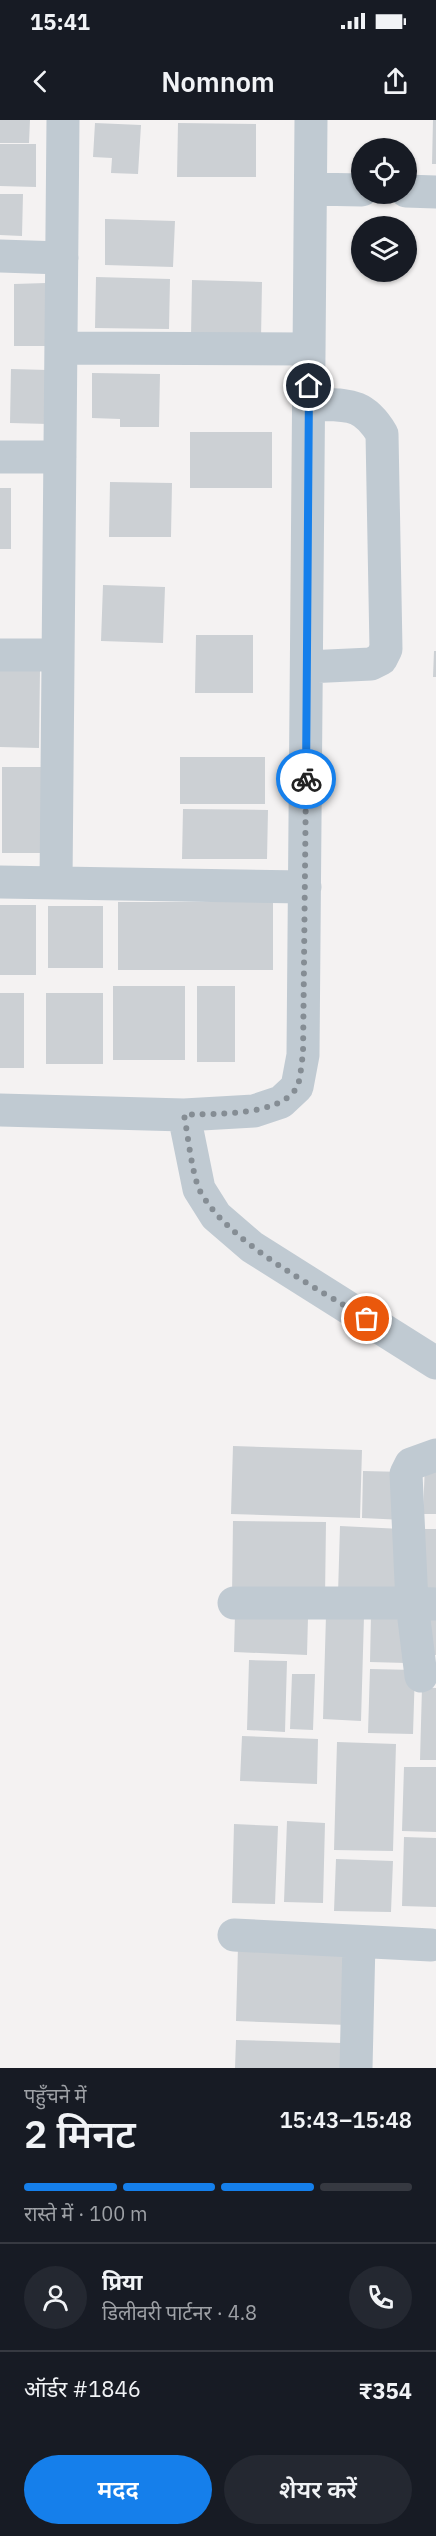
<!DOCTYPE html>
<html lang="hi">
<head>
<meta charset="utf-8">
<style>
	:root { --surface:#171b24; --page:#242831; --text:#f1f3f6; --muted:#9ea1a6; --line:#363941; --accent:#157feb }
	body { margin:0; font-family:"IBM Plex Sans","Noto Sans Devanagari",sans-serif; background:var(--page); color:var(--text); height:100vh; display:flex; flex-direction:column; font-size:22px; white-space:nowrap }
	* { box-sizing:border-box; margin:0 }
	p { font-size:20px; color:var(--muted) }
	.icon { flex:none; width:33px; height:33px; fill:none; stroke:currentColor; stroke-width:2; stroke-linecap:round; stroke-linejoin:round }
	.map { position:relative; height:1948px; overflow:hidden }
	.panel { display:flex; flex-direction:column; background:var(--surface); flex:1 }
	.panel>* { flex:none }
	.fabs { position:absolute; left:351px; top:18px; display:grid; gap:12px }
	.fabs a { display:grid; place-items:center; width:66px; height:66px; border-radius:50%; background:var(--surface); box-shadow:0 2px 4px #0004; font-size:30px }
	.pin { position:absolute; display:grid; place-items:center; width:51px; height:51px; color:#fff; margin:-26px; border:3px solid #fff; border-radius:50%; box-shadow:0 2px 6px #0007 }
	.courier { position:absolute; display:grid; place-items:center; width:60px; height:60px; margin:-30px; border:4px solid #157feb; border-radius:50%; background:#fff; color:#222; box-shadow:0 2px 8px #0007 }
	.head em { font-style:normal; font-weight:600 }
	.head div { display:flex; flex-direction:column-reverse }
	.head { display:flex; align-items:center; justify-content:space-between; height:102px; padding:0 24px }
	h1 { font-size:39px; font-weight:600; line-height:45px }
	.bar { display:grid; grid-template-columns:repeat(4,1fr); gap:9px 6px; align-content:center; height:72px; padding:0 24px }
	.bar i { height:8px; border-radius:4px; background:var(--line) }
	.bar .active { background:var(--accent) }
	.bar p { grid-column:span 4 }
	.line { display:flex; align-items:center; gap:15px; padding:0 24px; border-top:2px solid var(--line) }
	.line div { flex:1 }
	.round { display:grid; place-items:center; flex:none; width:63px; height:63px; border-radius:32px; background:var(--page) }
	.button { display:flex; gap:12px; margin-top:auto; padding:12px 24px }
	.button a { flex:1; height:69px; border-radius:36px; background:var(--accent); color:#fff; font-size:24px; font-weight:600; line-height:69px; text-align:center }
	.button a+a { background:var(--page); color:var(--text) }
	.status { display:flex; justify-content:space-between; align-items:center; height:42px; padding:0 30px; background:var(--surface); direction:ltr }
	.status svg { height:16px; fill:currentColor }
	header { display:flex; justify-content:space-between; align-items:center; height:78px; padding:0 24px; background:var(--surface); font-size:27px; font-weight:600 }
	.map>svg:first-child { display:block }
</style>
</head>
<body>
<div class="status"><b>15:41</b><svg viewBox="0 0 49 12"><path d="M0 12V9h3v3zM5 12V6h3v6zM10 12V3h3v9zM15 12V0h3v12zM26 1h20v11H26zM47 4h2v5h-2z"/></svg></div>
<header><svg class="icon" aria-label="back" viewBox="0 0 24 24"><path d="M15 5l-7 7 7 7"/></svg>Nomnom<svg class="icon" aria-label="share" viewBox="0 0 24 24"><path d="M12 15V3M7 8l5-5 5 5M5 13v7h14v-7"/></svg></header>
<div class="map">
<svg width="436" height="1948" viewBox="0 0 436 1948">
	<rect width="100%" height="100%" fill="#f4f2f2"/>
	<path fill="#ccd0d4" d="M 0,0 L 30,0 L 29,23 L 0,23 Z
		M 433,0 L 436,0 L 436,44 L 432,44 Z
		M 95,3 L 141,5 L 138,54 L 111,53 L 112,38 L 93,37 Z
		M 178,3 L 256,4 L 256,57 L 177,57 Z
		M 0,24 L 36,24 L 36,67 L 0,66 Z
		M 0,74 L 23,74 L 22,116 L 0,115 Z
		M 105,99 L 175,101 L 173,147 L 105,145 Z
		M 96,157 L 170,159 L 169,209 L 95,208 Z
		M 192,160 L 262,162 L 261,219 L 191,217 Z
		M 46,163 L 46,226 L 14,226 L 14,164 Z
		M 11,249 L 48,250 L 48,304 L 10,303 Z
		M 92,253 L 160,254 L 159,307 L 120,307 L 120,299 L 92,298 Z
		M 190,312 L 272,312 L 272,368 L 190,368 Z
		M 110,362 L 172,363 L 171,417 L 109,417 Z
		M 0,368 L 11,368 L 11,429 L 0,429 Z
		M 103,465 L 165,467 L 163,523 L 101,521 Z
		M 196,515 L 253,515 L 253,573 L 195,573 Z
		M 434,531 L 436,531 L 436,557 L 433,557 Z
		M 0,549 L 40,549 L 39,628 L 0,627 Z
		M 180,637 L 265,637 L 265,684 L 180,684 Z
		M 2,647 L 52,647 L 52,733 L 2,733 Z
		M 183,689 L 268,690 L 267,739 L 182,739 Z
		M 118,782 L 273,782 L 273,850 L 118,850 Z
		M 0,785 L 36,785 L 36,855 L 0,855 Z
		M 48,786 L 103,786 L 103,848 L 48,848 Z
		M 113,866 L 185,866 L 185,940 L 113,940 Z
		M 197,866 L 235,866 L 235,942 L 197,942 Z
		M 0,873 L 24,873 L 24,948 L 0,948 Z
		M 46,873 L 103,873 L 103,944 L 46,944 Z
		M 233,1326 L 362,1330 L 360,1398 L 231,1394 Z
		M 425,1343 L 436,1343 L 436,1394 L 423,1394 Z
		M 363,1351 L 405,1352 L 404,1400 L 362,1398 Z
		M 233,1401 L 326,1402 L 325,1479 L 232,1477 Z
		M 340,1406 L 402,1409 L 400,1476 L 338,1474 Z
		M 422,1409 L 436,1409 L 436,1477 L 419,1477 Z
		M 423,1490 L 436,1491 L 436,1535 L 421,1535 Z
		M 235,1494 L 308,1497 L 307,1535 L 234,1532 Z
		M 371,1494 L 407,1494 L 406,1543 L 370,1542 Z
		M 326,1495 L 364,1496 L 361,1601 L 323,1599 Z
		M 249,1540 L 287,1541 L 285,1612 L 247,1610 Z
		M 370,1549 L 415,1550 L 413,1614 L 368,1613 Z
		M 292,1554 L 315,1554 L 313,1610 L 290,1609 Z
		M 422,1567 L 436,1568 L 436,1640 L 420,1640 Z
		M 242,1616 L 318,1619 L 317,1664 L 240,1661 Z
		M 337,1622 L 396,1624 L 393,1731 L 334,1730 Z
		M 404,1647 L 436,1647 L 436,1712 L 402,1711 Z
		M 287,1701 L 325,1703 L 323,1783 L 284,1782 Z
		M 234,1704 L 278,1706 L 275,1784 L 232,1783 Z
		M 404,1717 L 436,1718 L 436,1787 L 402,1786 Z
		M 336,1739 L 393,1741 L 391,1792 L 334,1791 Z
		M 238,1826 L 350,1829 L 348,1905 L 236,1901 Z
		M 236,1920 L 343,1923 L 342,1948 L 235,1948 Z"/>
	<g fill="none" stroke-linecap="round" stroke-linejoin="round">
		<path stroke="#c0cad2" stroke-width="33" d="M 311,69 L 362,70
			M 406,71 L 436,72
			M 0,136 L 62,138
			M 61,228 L 309,229
			M 0,337 L 60,337
			M 0,535 L 58,535
			M 307,547 L 371,544 L 381,539 L 386,529 L 382,314 C 362,280 345,286 309,284
			M 0,762 L 305,767
			M 56,763 L 63,0
			M 0,990 L 184,995 L 254,991 L 281,982 L 297,967 L 303,935 L 311,0
			M 184,995 L 199,1069 L 216,1096 L 252,1127 L 436,1243
			M 234,1483 L 412,1483 L 406,1354 L 411,1344 L 436,1335
			M 421,1556 L 412,1483 L 436,1484
			M 234,1815 L 431,1825
			M 356,1948 L 359,1822"/>
	</g>
	<g fill="none" stroke-linecap="round" stroke-linejoin="round">
		<path stroke="#858d94" stroke-width="6" stroke-dasharray="0 10.8" d="M 306,659 L 303,935 C 301,944 301,958 297,967 C 280,997 214,993 184,995 C 188,1015 192,1055 200,1071 C 228,1123 317,1168 367,1199"/>
		<path stroke="#157feb" stroke-width="8" d="M 306,659 L 309,266"/>
	</g>
</svg>
<div class="fabs">
<a><svg class="icon" aria-label="locate" viewBox="0 0 24 24"><circle cx="12" cy="12" r="6"/><path d="M12 2v4M12 18v4M2 12h4M18 12h4"/></svg></a>
<a><svg class="icon" aria-label="layers" viewBox="0 0 24 24"><path d="M12 4l9 5-9 5-9-5zM3 14l9 5 9-5"/></svg></a>
</div>
<div class="pin" style="left:367px;top:1199px;background:#ea580c"><svg class="icon" aria-label="bag" viewBox="0 0 24 24"><path d="M5 8h14l-1 12H6zM9 8a3 3 0 0 1 6 0"/></svg></div>
<div class="pin" style="left:309px;top:266px;background:#1f2937"><svg class="icon" aria-label="home" viewBox="0 0 24 24"><path d="M3 11l9-7 9 7M6 9v11h12V9"/></svg></div>
<div class="courier" style="left:306px;top:659px"><svg class="icon" aria-label="bike" viewBox="0 0 24 24"><circle cx="6" cy="16" r="4"/><circle cx="18" cy="16" r="4"/><path d="M6 16l4-8h5l3 8M10 8l3 8H6M13 5h3"/></svg></div>
</div>
<section class="panel">
<div class="head"><div><h1>2 मिनट</h1><p>पहुँचने में</p></div><em>15:43–15:48</em></div>
<div class="bar"><i class="active"></i><i class="active"></i><i class="active"></i><i></i><p>रास्ते में · 100 m</p></div>
<div class="line" style="height:108px"><a class="round"><svg class="icon" aria-label="person" viewBox="0 0 24 24"><circle cx="12" cy="8" r="4"/><path d="M4 21q1-7 8-7t8 7"/></svg></a><div><b>प्रिया</b><p>डिलीवरी पार्टनर · 4.8</p></div><a class="round"><svg class="icon" aria-label="phone" viewBox="0 0 24 24"><path d="M5 4h4l2 5-3 2q2 4 5 5l2-3 5 2v4C11 20 4 13 5 4z"/></svg></a></div>
<div class="line" style="height:78px"><div>ऑर्डर #1846</div><b>₹354</b></div>
<div class="button"><a>मदद</a><a>शेयर करें</a></div>
</section>
</body>
</html>
